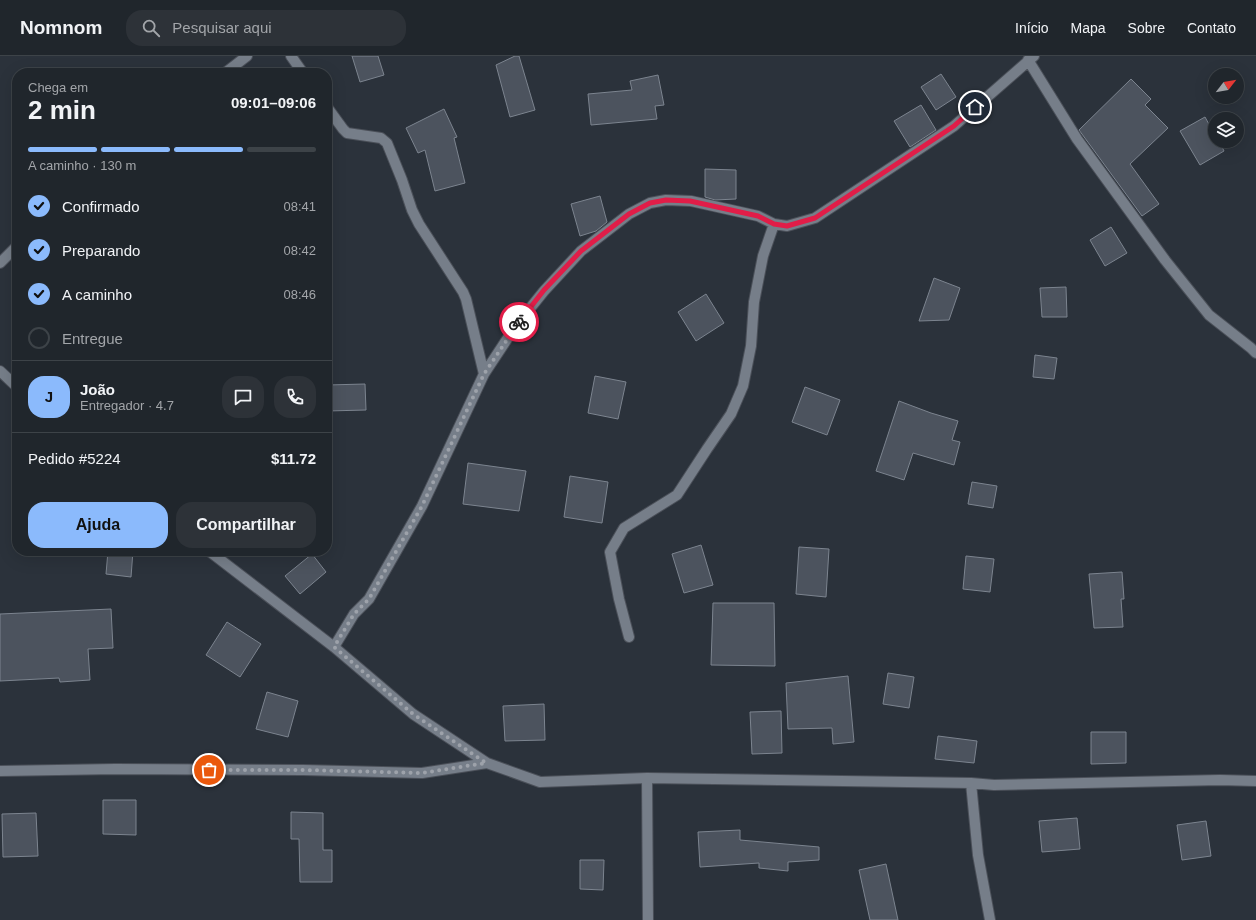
<!DOCTYPE html>
<html lang="pt">
<head>
<meta charset="utf-8">
<style>
	:root { --surface:#20262c; --page:#2d3238; --text:#f1f3f6; --muted:#a2a5a9; --line:#3d4348; --accent:#8bbafc }
	body { margin:0; font-family:Arial,sans-serif; background:var(--page); color:var(--text); height:100vh; display:flex; flex-direction:column; font-size:15px; white-space:nowrap }
	* { box-sizing:border-box; margin:0 }
	p { font-size:13px; color:var(--muted) }
	.icon { flex:none; width:22px; height:22px; fill:none; stroke:currentColor; stroke-width:2; stroke-linecap:round; stroke-linejoin:round }
	.map { position:relative; flex:1; overflow:hidden }
	.sheet { position:absolute; left:12px; top:12px; width:320px; height:488px; display:flex; flex-direction:column; background:var(--surface); border-radius:16px; box-shadow:0 4px 16px #0002,0 0 0 1px var(--line) }
	.sheet>* { flex:none }
	.needle { width:26px; rotate:59deg }
	.controls { position:absolute; left:1208px; top:12px; display:grid; gap:8px }
	.controls a { display:grid; place-items:center; width:36px; height:36px; border-radius:50%; background:var(--surface); box-shadow:0 4px 16px #0002,0 0 0 1px var(--line); font-size:20px }
	.pin { position:absolute; display:grid; place-items:center; width:34px; height:34px; color:#fff; margin:-17px; border:2px solid #fff; border-radius:50%; box-shadow:0 1px 4px #0007 }
	.courier { position:absolute; display:grid; place-items:center; width:40px; height:40px; margin:-20px; border:3px solid #e11d48; border-radius:50%; background:#fff; color:#222; box-shadow:0 1px 5px #0007 }
	.summary em { font-style:normal; font-weight:700 }
	.summary div { display:flex; flex-direction:column-reverse }
	.summary { display:flex; align-items:center; justify-content:space-between; height:68px; padding:0 16px }
	h1 { font-size:26px; font-weight:700; line-height:30px }
	.bar { display:grid; grid-template-columns:repeat(4,1fr); gap:6px 4px; align-content:center; height:48px; padding:0 16px }
	.bar i { height:5px; border-radius:3px; background:var(--line) }
	.bar .active { background:var(--accent) }
	.bar p { grid-column:span 4 }
	.line { display:flex; align-items:center; gap:10px; padding:0 16px; border-top:1px solid var(--line) }
	.line div { flex:1 }
	.round { display:grid; place-items:center; flex:none; width:42px; height:42px; border-radius:16px; background:var(--page) }
	ol { padding:0 16px; list-style:none }
	li { display:flex; align-items:center; gap:12px; height:44px }
	li p { margin-inline-start:auto }
	li .icon { padding:4px; border-radius:50%; background:var(--accent); color:#111; stroke-width:4 }
	li:last-child { color:var(--muted) }
	li i { width:22px; height:22px; border:2px solid var(--line); border-radius:50% }
	.button { display:flex; gap:8px; margin-top:auto; padding:8px 16px }
	.button a { flex:1; height:46px; border-radius:16px; background:var(--accent); color:#111; font-size:16px; font-weight:700; line-height:46px; text-align:center }
	.button a+a { background:var(--page); color:var(--text) }
	header { display:flex; align-items:center; gap:24px; box-sizing:border-box; height:56px; padding:0 20px; background:var(--surface); border-bottom:1px solid var(--line) }
	header strong { font-size:19px }
	nav { display:flex; gap:22px; margin-inline-start:auto; font-size:14px }
	.search { width:280px; height:36px; background:var(--page); display:flex; align-items:center; gap:10px; box-sizing:border-box; padding:0 14px; border-radius:16px; color:var(--muted); font-size:15px }
	.map>svg:first-child { display:block }
</style>
</head>
<body>
<header>
<strong>Nomnom</strong>
<div class="search"><svg class="icon" aria-label="search" viewBox="0 0 24 24"><circle cx="10" cy="10" r="6"/><path d="M15 15l6 6"/></svg>Pesquisar aqui</div>
<nav><a>Início</a><a>Mapa</a><a>Sobre</a><a>Contato</a></nav>
</header>
<div class="map">
<svg width="1256" height="864" viewBox="0 0 1256 864">
	<rect width="100%" height="100%" fill="#2b323b"/>
	<path fill="#4c535e" stroke="#7c848f" d="M 352,0 L 378,0 L 384,19 L 360,26 Z
		M 515,0 L 519,0 L 535,54 L 510,61 L 496,9 Z
		M 941,18 L 956,41 L 936,54 L 921,31 Z
		M 658,19 L 664,49 L 655,50 L 657,63 L 591,69 L 588,38 L 632,34 L 630,25 Z
		M 1131,23 L 1151,43 L 1145,49 L 1168,72 L 1130,108 L 1159,148 L 1142,160 L 1079,74 Z
		M 921,49 L 936,74 L 910,91 L 894,65 Z
		M 444,53 L 457,81 L 454,82 L 465,127 L 435,135 L 425,94 L 418,97 L 406,72 Z
		M 1205,61 L 1215,79 L 1215,85 L 1219,85 L 1224,95 L 1200,109 L 1180,75 Z
		M 705,113 L 736,114 L 736,143 L 715,144 L 705,141 Z
		M 600,140 L 607,166 L 596,175 L 580,180 L 571,148 Z
		M 1111,171 L 1127,197 L 1105,210 L 1090,184 Z
		M 934,222 L 960,232 L 949,264 L 919,265 Z
		M 1066,231 L 1067,261 L 1042,261 L 1040,232 Z
		M 706,238 L 724,267 L 696,285 L 678,256 Z
		M 1035,299 L 1057,302 L 1054,323 L 1033,321 Z
		M 595,320 L 626,326 L 618,363 L 588,357 Z
		M 365,328 L 366,354 L 327,355 L 327,329 Z
		M 805,331 L 840,344 L 827,379 L 792,366 Z
		M 899,345 L 931,357 L 958,365 L 952,384 L 960,386 L 954,409 L 913,397 L 904,424 L 876,415 Z
		M 468,407 L 526,415 L 519,455 L 463,448 Z
		M 570,420 L 608,426 L 602,467 L 564,461 Z
		M 972,426 L 997,430 L 993,452 L 968,448 Z
		M 701,489 L 713,529 L 684,537 L 672,498 Z
		M 799,491 L 829,493 L 826,541 L 796,538 Z
		M 108,495 L 133,495 L 131,521 L 106,518 Z
		M 312,498 L 326,516 L 300,538 L 285,520 Z
		M 966,500 L 994,503 L 990,536 L 963,533 Z
		M 1122,516 L 1124,543 L 1121,543 L 1123,571 L 1094,572 L 1089,518 Z
		M 713,547 L 774,547 L 775,610 L 711,609 Z
		M 111,553 L 113,592 L 88,593 L 90,624 L 60,626 L 59,622 L 0,625 L 0,558 Z
		M 227,566 L 261,588 L 240,621 L 206,599 Z
		M 888,617 L 914,621 L 909,652 L 883,648 Z
		M 848,620 L 854,686 L 833,688 L 832,672 L 788,673 L 786,627 Z
		M 267,636 L 298,645 L 288,681 L 256,673 Z
		M 544,648 L 545,684 L 505,685 L 503,650 Z
		M 781,655 L 782,697 L 752,698 L 750,656 Z
		M 1091,676 L 1126,676 L 1126,707 L 1091,708 Z
		M 938,680 L 977,685 L 974,707 L 935,703 Z
		M 103,744 L 136,744 L 136,779 L 103,778 Z
		M 291,756 L 323,757 L 323,794 L 332,794 L 332,826 L 300,826 L 299,783 L 291,783 Z
		M 36,757 L 38,800 L 3,801 L 2,758 Z
		M 1077,762 L 1080,793 L 1042,796 L 1039,765 Z
		M 1206,765 L 1211,800 L 1182,804 L 1177,769 Z
		M 740,774 L 740,784 L 819,791 L 819,804 L 788,806 L 788,815 L 759,812 L 759,807 L 700,811 L 698,776 Z
		M 580,804 L 604,804 L 603,834 L 580,833 Z
		M 886,808 L 898,864 L 870,864 L 859,814 Z"/>
	<g fill="none" stroke-linecap="round" stroke-linejoin="round">
		<g stroke="#4b5059" stroke-width="12">
			<path id="minor" d="M 291,0 L 303,17
				M 1028,4 L 1077,83 L 1165,204 L 1209,259 L 1251,292 L 1256,297
				M 225,17 L 247,0
				M 327,51 L 343,73 L 347,77 L 381,82 L 387,87 L 402,124 L 412,154 L 419,168 L 463,236 L 466,243 L 484,318
				M 0,207 L 17,190
				M 0,315 L 17,331
				M 209,495 L 334,591 L 413,658 L 487,707
				M 629,581 L 619,543 L 610,496 L 624,472 L 677,439 L 707,393 L 731,358 L 743,330 L 751,290 L 754,246 L 763,200 L 774,168
				M 334,591 L 354,558 L 369,543 L 422,450 L 484,318 L 515,271 L 544,235 L 581,195 L 629,158 L 650,147 L 666,144 L 691,145 L 758,160 L 774,168 L 787,170 L 815,162 L 954,70 L 1034,0
				M 0,715 L 115,713 L 303,714 L 422,717 L 487,707 L 540,726 L 647,722 L 971,727 L 994,729 L 1220,724 L 1256,725
				M 647,722 L 648,864
				M 971,727 L 978,799 L 990,864"/>
		</g>
		<use href="#minor" stroke="#767e89" stroke-width="10"/>
	</g>
	<g fill="none" stroke-linecap="round" stroke-linejoin="round">
		<path stroke="#9da2aa" stroke-width="4" stroke-dasharray="0 7.2" d="M 209,714 L 303,714 L 422,717 L 486,707 L 413,658 L 334,591 L 354,558 L 369,543 L 422,450 L 484,318 L 519,266"/>
		<path stroke="#e11d48" stroke-width="5" d="M 519,266 L 544,234 L 581,195 L 629,158 L 650,147 L 666,144 L 690,145 L 758,160 L 774,168 L 787,170 L 815,162 L 954,70 L 975,51"/>
	</g>
</svg>
<div class="controls">
<a><svg class="needle" viewBox="-14 -14 28 28"><path d="M0-13l5 13h-10z" fill="#e53935"/><path d="M0 13l5-13h-10z" fill="#a2a5a9"/></svg></a>
<a><svg class="icon" aria-label="layers" viewBox="0 0 24 24"><path d="M12 4l9 5-9 5-9-5zM3 14l9 5 9-5"/></svg></a>
</div>
<div class="pin" style="left:209px;top:714px;background:#ea580c"><svg class="icon" aria-label="bag" viewBox="0 0 24 24"><path d="M5 8h14l-1 12H6zM9 8a3 3 0 0 1 6 0"/></svg></div>
<div class="pin" style="left:975px;top:51px;background:#1f2937"><svg class="icon" aria-label="home" viewBox="0 0 24 24"><path d="M3 11l9-7 9 7M6 9v11h12V9"/></svg></div>
<div class="courier" style="left:519px;top:266px"><svg class="icon" aria-label="bike" viewBox="0 0 24 24"><circle cx="6" cy="16" r="4"/><circle cx="18" cy="16" r="4"/><path d="M6 16l4-8h5l3 8M10 8l3 8H6M13 5h3"/></svg></div>
<section class="sheet">
<div class="summary"><div><h1>2 min</h1><p>Chega em</p></div><em>09:01–09:06</em></div>
<div class="bar"><i class="active"></i><i class="active"></i><i class="active"></i><i></i><p>A caminho · 130 m</p></div>
<ol>
<li><svg class="icon" aria-label="check" viewBox="0 0 24 24"><path d="M5 12l5 5 9-10"/></svg>Confirmado<p>08:41</p></li>
<li><svg class="icon" aria-label="check" viewBox="0 0 24 24"><path d="M5 12l5 5 9-10"/></svg>Preparando<p>08:42</p></li>
<li><svg class="icon" aria-label="check" viewBox="0 0 24 24"><path d="M5 12l5 5 9-10"/></svg>A caminho<p>08:46</p></li>
<li><i></i>Entregue</li>
</ol>
<div class="line" style="height:72px"><b class="round" style="background:var(--accent);color:#111">J</b><div><b>João</b><p>Entregador · 4.7</p></div><a class="round"><svg class="icon" aria-label="chat" viewBox="0 0 24 24"><path d="M4 5h16v11H9l-5 4z"/></svg></a><a class="round"><svg class="icon" aria-label="phone" viewBox="0 0 24 24"><path d="M5 4h4l2 5-3 2q2 4 5 5l2-3 5 2v4C11 20 4 13 5 4z"/></svg></a></div>
<div class="line" style="height:52px"><div>Pedido #5224</div><b>$11.72</b></div>
<div class="button"><a>Ajuda</a><a>Compartilhar</a></div>
</section>
</div>
</body>
</html>
